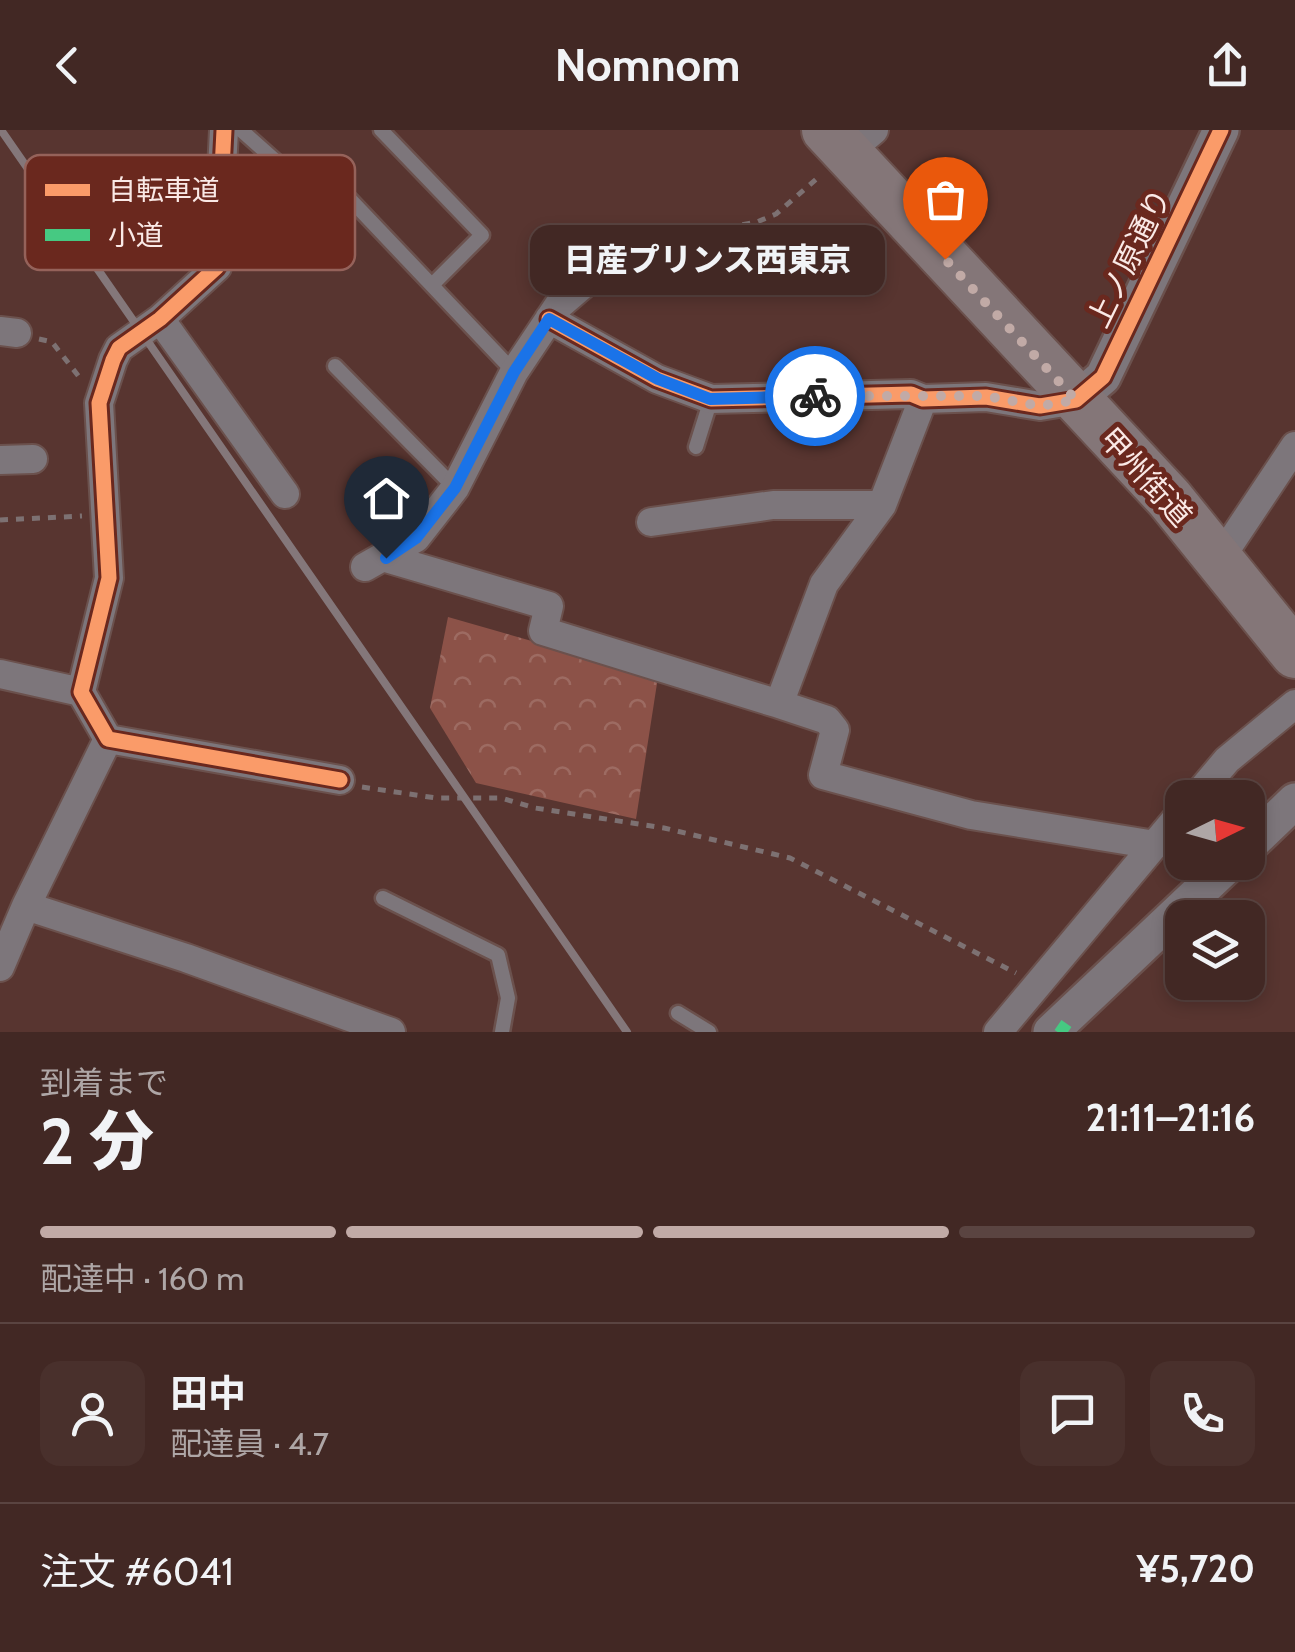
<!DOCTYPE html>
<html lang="ja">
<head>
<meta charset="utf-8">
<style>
	:root { --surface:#422824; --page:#49302c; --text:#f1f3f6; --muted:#aea6a6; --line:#5a4441; --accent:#c1aaa6 }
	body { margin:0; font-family:Cabin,"Noto Sans JP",sans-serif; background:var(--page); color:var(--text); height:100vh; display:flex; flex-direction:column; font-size:38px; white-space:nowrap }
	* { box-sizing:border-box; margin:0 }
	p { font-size:32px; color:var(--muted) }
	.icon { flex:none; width:55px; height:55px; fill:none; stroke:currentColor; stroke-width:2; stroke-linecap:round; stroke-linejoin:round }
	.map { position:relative; height:902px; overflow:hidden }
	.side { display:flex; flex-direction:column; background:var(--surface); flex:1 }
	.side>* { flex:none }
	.needle { width:65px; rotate:85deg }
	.tools { position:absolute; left:1165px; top:650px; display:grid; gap:20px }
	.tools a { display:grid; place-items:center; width:100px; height:100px; border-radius:20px; background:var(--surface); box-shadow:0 5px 15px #0003,0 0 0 2px var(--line); font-size:50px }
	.pin { position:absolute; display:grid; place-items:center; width:85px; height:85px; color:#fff; margin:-102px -42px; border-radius:50% 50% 50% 0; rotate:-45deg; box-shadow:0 0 10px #0007 }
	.pin .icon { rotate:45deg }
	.courier { position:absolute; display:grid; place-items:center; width:100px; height:100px; margin:-50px; border:8px solid #1a73e8; border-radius:50%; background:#fff; color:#222; box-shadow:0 2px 12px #0007 }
	.bubble { position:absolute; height:70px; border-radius:20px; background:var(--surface); box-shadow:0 5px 15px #0003,0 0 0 2px var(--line); font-size:32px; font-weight:800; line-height:70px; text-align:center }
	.summary em { font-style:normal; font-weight:800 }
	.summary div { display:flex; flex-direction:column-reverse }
	.summary { display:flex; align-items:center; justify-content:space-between; height:170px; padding:0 40px }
	h1 { font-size:65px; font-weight:800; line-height:75px }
	.bar { display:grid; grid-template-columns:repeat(4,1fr); gap:15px 10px; align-content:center; height:120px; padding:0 40px }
	.bar i { height:12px; border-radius:8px; background:var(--line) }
	.bar .selected { background:var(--accent) }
	.bar p { grid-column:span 4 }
	.line { display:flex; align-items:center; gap:25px; padding:0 40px; border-top:2px solid var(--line) }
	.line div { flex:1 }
	.round { display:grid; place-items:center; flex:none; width:105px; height:105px; border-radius:20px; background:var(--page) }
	header { display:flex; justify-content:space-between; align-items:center; height:130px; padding:0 40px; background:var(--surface); font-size:45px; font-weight:800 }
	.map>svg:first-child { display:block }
</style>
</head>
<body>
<header><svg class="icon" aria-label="back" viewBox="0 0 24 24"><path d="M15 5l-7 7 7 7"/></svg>Nomnom<svg class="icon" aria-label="share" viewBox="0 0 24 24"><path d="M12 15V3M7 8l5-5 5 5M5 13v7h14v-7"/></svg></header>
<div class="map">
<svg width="1295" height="902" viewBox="0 0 1295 902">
	<defs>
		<pattern id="forest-crowns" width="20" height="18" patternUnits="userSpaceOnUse" patternTransform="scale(2.5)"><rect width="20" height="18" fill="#8c5248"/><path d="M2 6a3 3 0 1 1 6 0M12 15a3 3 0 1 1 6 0" fill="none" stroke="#9d6b62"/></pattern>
	</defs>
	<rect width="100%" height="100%" fill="#583530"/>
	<path fill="url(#forest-crowns)" d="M 448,487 L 658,547 L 636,689 L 476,653 L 430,578 Z"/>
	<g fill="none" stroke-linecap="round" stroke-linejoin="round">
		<g stroke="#6b514d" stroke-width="19">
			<path id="service" d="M 241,0 L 331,80 L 347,66 L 514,242
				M 381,0 L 482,105 L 434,153
				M 335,236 L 455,358
				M 696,317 L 711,269
				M 383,768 L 498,825 L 508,868 L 502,902
				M 678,883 L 709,902"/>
		</g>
		<g stroke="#6b514d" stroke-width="32">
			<path id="minor" d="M 224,0 L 217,137 L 160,189 L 119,218 L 113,230 L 99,273 L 109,448 L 81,562 L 108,609 L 340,650
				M 847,23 L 874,0
				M 160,189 L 285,364
				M 549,189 L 657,249 L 711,269 L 911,264 L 923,269 L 986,267 L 1040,276 L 1076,270
				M 0,201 L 17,203
				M 0,330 L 33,329
				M 651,392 L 773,375 L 882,375
				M 386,428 L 549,476 L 543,501 L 779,574 L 824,454 L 882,375 L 923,269
				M 1219,430 L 1295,316
				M 365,437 L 416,408 L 455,358 L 514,242 L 558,176 L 586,152
				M 0,544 L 81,562
				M 779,574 L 827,590 L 835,600 L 823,645 L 971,685 L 1155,715
				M 108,609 L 26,776 L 186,828 L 391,902
				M 1195,668 L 1227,630 L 1295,574
				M 0,837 L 26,776
				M 998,902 L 1182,682"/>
		</g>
		<g stroke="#6b514d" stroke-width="40">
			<path id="tertiary" d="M 1076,270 L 1103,247 L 1221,0
				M 1248,716 L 1295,671
				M 1051,902 L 1231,732"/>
		</g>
		<g stroke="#6b514d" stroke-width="52">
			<path id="trunk" d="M 826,0 L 1169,368 L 1295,524"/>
		</g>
		<path stroke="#7d7172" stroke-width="5" stroke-dasharray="8 8" stroke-linecap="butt" d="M 607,142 L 708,101 L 757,92 L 776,84 L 821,45
			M 39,209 L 52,212 L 80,248
			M 0,390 L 82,386
			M 362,657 L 436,668 L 501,668 L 535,678 L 664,698 L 790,728 L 1016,843"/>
		<use href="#service" stroke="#7d767b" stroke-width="14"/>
		<use href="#minor" stroke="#7d767b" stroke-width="28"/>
		<use href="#tertiary" stroke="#7d767b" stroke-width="35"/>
		<use href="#trunk" stroke="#847678" stroke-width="48"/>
		<path stroke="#84777a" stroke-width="8" d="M 1,0 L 627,902"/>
		<path stroke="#46c982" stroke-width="12" stroke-dasharray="25 12" stroke-linecap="butt" d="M 1058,895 L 1068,902"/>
		<g stroke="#6a281e" stroke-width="21">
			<path id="cycleway" d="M 224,0 L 217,137 L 160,189 L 119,218 L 113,230 L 99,273 L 109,448 L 81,562 L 108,609 L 340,650
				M 549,189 L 657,249 L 711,269 L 911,264 L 923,269 L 986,267 L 1040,276 L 1076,270 L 1103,247 L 1221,0"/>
		</g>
		<use href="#cycleway" stroke="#fa9b69" stroke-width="15"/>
	</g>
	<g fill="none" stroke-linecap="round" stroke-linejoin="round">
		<path stroke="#c1aaa6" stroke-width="10" stroke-dasharray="0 18" d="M 815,266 L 986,266 L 1040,276 L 1076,270 L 945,129"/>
		<path stroke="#1a73e8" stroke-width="12" d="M 386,428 L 416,408 L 455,358 L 514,242 L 549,189 L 658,249 L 710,269 L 815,266"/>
	</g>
	<g text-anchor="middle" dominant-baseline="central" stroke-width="10" stroke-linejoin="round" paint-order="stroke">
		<g font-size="30" fill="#fae9e6" stroke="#6a281e">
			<text transform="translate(1129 128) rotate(-64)">上ノ原通り</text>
			<text transform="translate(1146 347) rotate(48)">甲州街道</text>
		</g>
	</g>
	<rect x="25" y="25" width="330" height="115" rx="15" fill="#6a281e" stroke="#95625a" stroke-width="2.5"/>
	<rect x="45" y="54" width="45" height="12" fill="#fa9b69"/>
	<rect x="45" y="99" width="45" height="12" fill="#46c982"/>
	<g font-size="28" fill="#fae9e6">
		<text x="108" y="70">自転車道</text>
		<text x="108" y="115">小道</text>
	</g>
</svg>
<div class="tools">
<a><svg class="needle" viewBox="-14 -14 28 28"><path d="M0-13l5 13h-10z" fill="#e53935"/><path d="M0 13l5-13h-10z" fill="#aea6a6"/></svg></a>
<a><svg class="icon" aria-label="layers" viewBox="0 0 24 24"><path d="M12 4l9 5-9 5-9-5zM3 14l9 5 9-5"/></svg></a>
</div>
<div class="pin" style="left:945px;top:129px;background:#ea580c"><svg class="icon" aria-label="bag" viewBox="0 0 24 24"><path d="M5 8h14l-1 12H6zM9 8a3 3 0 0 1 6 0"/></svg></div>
<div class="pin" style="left:386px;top:428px;background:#1f2937"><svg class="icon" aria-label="home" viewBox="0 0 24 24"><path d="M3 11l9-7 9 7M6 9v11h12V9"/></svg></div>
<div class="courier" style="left:815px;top:266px"><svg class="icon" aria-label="bike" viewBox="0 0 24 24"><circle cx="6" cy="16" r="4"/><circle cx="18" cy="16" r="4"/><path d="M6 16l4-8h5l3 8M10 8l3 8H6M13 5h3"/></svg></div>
<div class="bubble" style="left:530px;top:95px;width:355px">日産プリンス西東京</div>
</div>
<section class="side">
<div class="summary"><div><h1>2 分</h1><p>到着まで</p></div><em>21:11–21:16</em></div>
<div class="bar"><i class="selected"></i><i class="selected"></i><i class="selected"></i><i></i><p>配達中 · 160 m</p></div>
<div class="line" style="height:180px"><a class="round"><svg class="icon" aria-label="person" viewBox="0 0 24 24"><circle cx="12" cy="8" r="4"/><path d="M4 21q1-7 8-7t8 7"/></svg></a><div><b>田中</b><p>配達員 · 4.7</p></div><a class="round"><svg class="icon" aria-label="chat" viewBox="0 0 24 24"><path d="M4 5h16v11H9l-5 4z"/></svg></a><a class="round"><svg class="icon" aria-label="phone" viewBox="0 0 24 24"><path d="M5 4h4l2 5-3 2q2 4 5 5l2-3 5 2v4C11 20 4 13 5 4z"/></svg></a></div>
<div class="line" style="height:130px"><div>注文 #6041</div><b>¥5,720</b></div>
</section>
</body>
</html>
